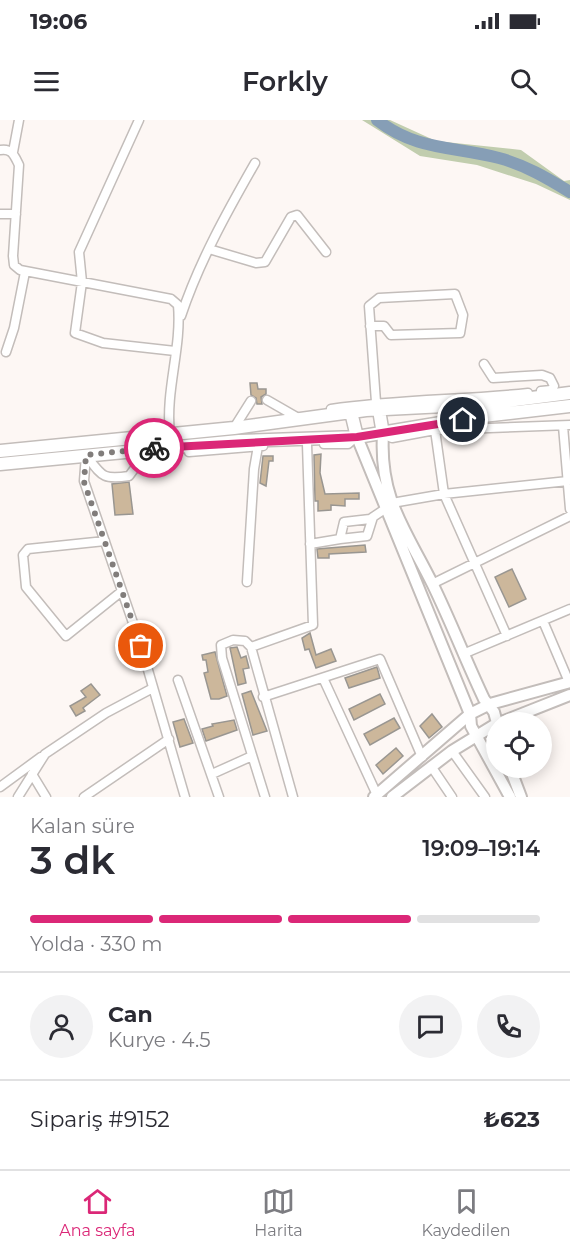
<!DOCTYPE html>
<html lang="tr">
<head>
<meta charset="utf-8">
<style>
	:root { --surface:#fff; --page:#f2f2f3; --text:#2b2b33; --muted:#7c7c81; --line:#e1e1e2; --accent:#db2777 }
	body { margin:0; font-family:Montserrat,sans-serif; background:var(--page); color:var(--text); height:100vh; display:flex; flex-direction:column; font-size:22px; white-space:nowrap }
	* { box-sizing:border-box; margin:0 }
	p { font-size:20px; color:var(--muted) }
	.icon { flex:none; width:33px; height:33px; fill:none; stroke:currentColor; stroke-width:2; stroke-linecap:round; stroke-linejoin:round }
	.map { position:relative; height:677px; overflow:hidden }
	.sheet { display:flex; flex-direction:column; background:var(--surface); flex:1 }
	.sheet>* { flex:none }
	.controls { position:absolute; left:486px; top:592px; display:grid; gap:12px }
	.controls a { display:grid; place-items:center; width:66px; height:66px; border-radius:50%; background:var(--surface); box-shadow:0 3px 15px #0003; font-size:30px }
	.pin { position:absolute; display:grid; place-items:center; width:51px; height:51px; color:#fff; margin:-26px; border:3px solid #fff; border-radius:50%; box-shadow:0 2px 6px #0007 }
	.courier { position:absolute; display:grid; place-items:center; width:60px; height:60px; margin:-30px; border:4px solid #db2777; border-radius:50%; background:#fff; color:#222; box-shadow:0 2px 8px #0007 }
	.summary em { font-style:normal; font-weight:600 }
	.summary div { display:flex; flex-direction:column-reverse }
	.summary { display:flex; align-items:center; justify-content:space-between; height:102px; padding:0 30px }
	h1 { font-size:39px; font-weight:600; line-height:45px }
	.bar { display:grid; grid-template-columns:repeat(4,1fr); gap:9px 6px; align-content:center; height:72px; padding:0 30px }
	.bar i { height:8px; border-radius:4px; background:var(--line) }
	.bar .selected { background:var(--accent) }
	.bar p { grid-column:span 4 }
	.line { display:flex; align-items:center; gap:15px; padding:0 30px; border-top:2px solid var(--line) }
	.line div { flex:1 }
	.round { display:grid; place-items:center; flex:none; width:63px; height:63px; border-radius:32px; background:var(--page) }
	.status { display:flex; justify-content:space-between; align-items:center; height:42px; padding:0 30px; background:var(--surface); direction:ltr }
	.status svg { height:16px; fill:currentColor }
	header { display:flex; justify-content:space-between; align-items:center; height:78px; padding:0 30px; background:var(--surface); font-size:27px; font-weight:600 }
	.tab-bar { display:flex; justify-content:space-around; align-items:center; height:84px; border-top:2px solid var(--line); background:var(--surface); font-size:16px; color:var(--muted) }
	.tab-bar a { display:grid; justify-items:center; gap:3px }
	.tab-bar .selected { color:var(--accent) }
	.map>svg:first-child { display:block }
</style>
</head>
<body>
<div class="status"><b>19:06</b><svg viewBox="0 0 49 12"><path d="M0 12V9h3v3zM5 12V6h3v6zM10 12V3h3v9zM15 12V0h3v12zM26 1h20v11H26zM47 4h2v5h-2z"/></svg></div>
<header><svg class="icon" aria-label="menu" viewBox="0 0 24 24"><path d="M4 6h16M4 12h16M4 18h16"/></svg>Forkly<svg class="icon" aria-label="search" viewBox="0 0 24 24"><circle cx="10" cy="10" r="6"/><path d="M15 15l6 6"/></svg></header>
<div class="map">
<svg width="570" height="677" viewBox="0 0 570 677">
	<rect width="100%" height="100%" fill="#fdf7f4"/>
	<path fill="#c1cdae" d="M 362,0 L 390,0 L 436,21 L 521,30 L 564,61 L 570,60 L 570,80 L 536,64 L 477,45 L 420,36 Z"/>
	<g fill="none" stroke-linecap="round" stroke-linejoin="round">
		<path stroke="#869eb6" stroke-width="12" d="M 377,0 C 417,31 453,26 499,38 C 525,45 547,58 570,72"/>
	</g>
	<path fill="#ccb79b" stroke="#999691" stroke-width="1.5" d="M 250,263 L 257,263 L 258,269 L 266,269 L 266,274 L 261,277 L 262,284 L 257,284 L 256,278 L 251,275 Z
		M 321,334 L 320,353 L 325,374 L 359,373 L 359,379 L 345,379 L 345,386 L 331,385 L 331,390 L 318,391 L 318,381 L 315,381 L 314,335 Z
		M 263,336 L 273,336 L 273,341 L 269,341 L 266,366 L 260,363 Z
		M 129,362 L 133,394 L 115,395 L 112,364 Z
		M 365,425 L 366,432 L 329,434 L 329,438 L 318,438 L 317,429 Z
		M 512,449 L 526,479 L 509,487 L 495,457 Z
		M 310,513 L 316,535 L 331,529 L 336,541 L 316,548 L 309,529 L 305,530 L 302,518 Z
		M 237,527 L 241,538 L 246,536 L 249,548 L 243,549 L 246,563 L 238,565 L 230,528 Z
		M 215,532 L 227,576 L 219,579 L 211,579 L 204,553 L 208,552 L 206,540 L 203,540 L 202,535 Z
		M 377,547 L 380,558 L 349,568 L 345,558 Z
		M 91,564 L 100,575 L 83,588 L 85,591 L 76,596 L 70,586 L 86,577 L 81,571 Z
		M 251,571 L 267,611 L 253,615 L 242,574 Z
		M 380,574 L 385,584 L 354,600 L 349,589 Z
		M 432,594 L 442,607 L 429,618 L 420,606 Z
		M 394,598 L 400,608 L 370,625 L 364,614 Z
		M 184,599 L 193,623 L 180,627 L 173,602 Z
		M 234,600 L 237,610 L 206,621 L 202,609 L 213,606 L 212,604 Z
		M 396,628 L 403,636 L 383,654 L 376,645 Z"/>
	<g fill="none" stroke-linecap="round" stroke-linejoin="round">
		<g stroke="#c3bdba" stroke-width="11">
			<path id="minor" d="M 139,0 L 79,132 L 82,162 L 75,213 L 103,223 L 175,231
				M 0,30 C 12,28 14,35 19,45 L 13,136 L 14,145 L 20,150 L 171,179 L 178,185 C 182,228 165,270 170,314
				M 13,32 L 19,0
				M 0,94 L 16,94
				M 209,129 L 256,143 L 265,142 L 291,97 L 297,95 L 326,132
				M 181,196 C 199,142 227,92 255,43
				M 370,206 L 384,206 L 391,215 L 460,213 L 463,195 L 455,174 L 379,178 L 369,186 L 376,282
				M 6,232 L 14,208 L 25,152
				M 484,244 L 493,258 L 542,255 L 550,258 L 554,266 L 551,270 L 541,271
				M 267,280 L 300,299
				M 331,289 C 397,279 462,280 528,273
				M 563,306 L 570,389
				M 234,308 L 251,281
				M 435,310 L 444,374 L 507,516
				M 383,314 L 392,318 L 435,310 L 570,305
				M 324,324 L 348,324 L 356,317
				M 189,332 L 263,326
				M 86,335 L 84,361 L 141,526 L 185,677
				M 86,335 C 102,356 102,360 129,356 L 143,337
				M 141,339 L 167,333
				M 392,383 L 444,374 L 568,361
				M 340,419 L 367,416 L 373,397
				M 105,421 L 28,429 L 23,435 L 26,467 L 66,516 L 122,471
				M 310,424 L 340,419 L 344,402 L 370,399 L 385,389
				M 247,462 L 254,349 L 258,326
				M 432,464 L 570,396
				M 543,501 L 569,562
				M 251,527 L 293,677
				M 463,534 L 570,489
				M 323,558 L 377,675
				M 178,560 L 219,677
				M 263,577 L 380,539 L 422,637
				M 452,631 L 485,677
				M 431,646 L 452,677
				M 32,654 L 46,677
				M 212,654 L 252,636
				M 0,667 L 41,637
				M 18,677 L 45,634 L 106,593 L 153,568
				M 84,677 L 169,619
				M 265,677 L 222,538 L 221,525 L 233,520 L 245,521 L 251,527 L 313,505 L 307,324"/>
		</g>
		<g stroke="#c3bdba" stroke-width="14">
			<path id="major" d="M 383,314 C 379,379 406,410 433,465 C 451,502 466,541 484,579 L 494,592 L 497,603
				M 357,317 L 470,594 L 471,606 L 510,677
				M 499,603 L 570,575
				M 510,648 L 521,677
				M 374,677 L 470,594 L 490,584 L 570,562
				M 392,677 L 452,631 L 496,604"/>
		</g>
		<g stroke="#c3bdba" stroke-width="15">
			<path id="highway" d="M 379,290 L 383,314
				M 351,292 L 357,317
				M 0,331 L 234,308 L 366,290 L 484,284 L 570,273
				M 0,344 L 239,321 L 357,317 L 483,296 L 570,286"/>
		</g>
		<use href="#minor" stroke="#fff" stroke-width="8"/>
		<use href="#major" stroke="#fff" stroke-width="10"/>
		<use href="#highway" stroke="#fff" stroke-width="12"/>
	</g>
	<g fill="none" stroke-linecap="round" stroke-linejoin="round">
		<path stroke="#817d7b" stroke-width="6" stroke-dasharray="0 10.8" d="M 141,526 L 84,362 L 86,335 L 154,328"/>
		<path stroke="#db2777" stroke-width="8" d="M 154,328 L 357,317 L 463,300"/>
	</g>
</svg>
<div class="controls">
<a><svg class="icon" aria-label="locate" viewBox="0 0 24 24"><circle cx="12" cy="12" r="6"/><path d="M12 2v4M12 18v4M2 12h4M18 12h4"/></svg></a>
</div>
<div class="pin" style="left:141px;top:526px;background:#ea580c"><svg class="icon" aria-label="bag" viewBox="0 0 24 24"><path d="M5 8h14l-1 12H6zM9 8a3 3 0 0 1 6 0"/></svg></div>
<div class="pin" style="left:463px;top:300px;background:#1f2937"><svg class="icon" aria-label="home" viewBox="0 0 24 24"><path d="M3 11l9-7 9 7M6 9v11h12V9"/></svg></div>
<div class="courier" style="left:154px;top:328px"><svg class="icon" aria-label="bike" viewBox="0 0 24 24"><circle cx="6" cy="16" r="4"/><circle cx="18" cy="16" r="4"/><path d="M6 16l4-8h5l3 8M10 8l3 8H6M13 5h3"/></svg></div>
</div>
<section class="sheet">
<div class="summary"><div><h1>3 dk</h1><p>Kalan süre</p></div><em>19:09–19:14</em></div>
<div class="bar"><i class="selected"></i><i class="selected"></i><i class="selected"></i><i></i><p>Yolda · 330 m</p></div>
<div class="line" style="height:108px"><a class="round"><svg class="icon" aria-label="person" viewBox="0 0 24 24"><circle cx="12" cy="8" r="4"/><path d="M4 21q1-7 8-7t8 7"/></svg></a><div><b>Can</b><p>Kurye · 4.5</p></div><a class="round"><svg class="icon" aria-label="chat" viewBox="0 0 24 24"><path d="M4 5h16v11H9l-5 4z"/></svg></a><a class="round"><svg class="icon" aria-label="phone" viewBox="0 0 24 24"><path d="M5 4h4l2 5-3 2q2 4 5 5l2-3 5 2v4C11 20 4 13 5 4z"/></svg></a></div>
<div class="line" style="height:78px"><div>Sipariş #9152</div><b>₺623</b></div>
</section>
<nav class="tab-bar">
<a class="selected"><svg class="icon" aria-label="home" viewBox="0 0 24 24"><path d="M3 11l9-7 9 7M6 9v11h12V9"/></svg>Ana sayfa</a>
<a><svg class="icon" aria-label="map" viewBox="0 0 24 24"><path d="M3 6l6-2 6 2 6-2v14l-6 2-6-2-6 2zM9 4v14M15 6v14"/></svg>Harita</a>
<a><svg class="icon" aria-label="saved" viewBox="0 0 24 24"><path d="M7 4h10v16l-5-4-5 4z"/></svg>Kaydedilen</a>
</nav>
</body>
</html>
